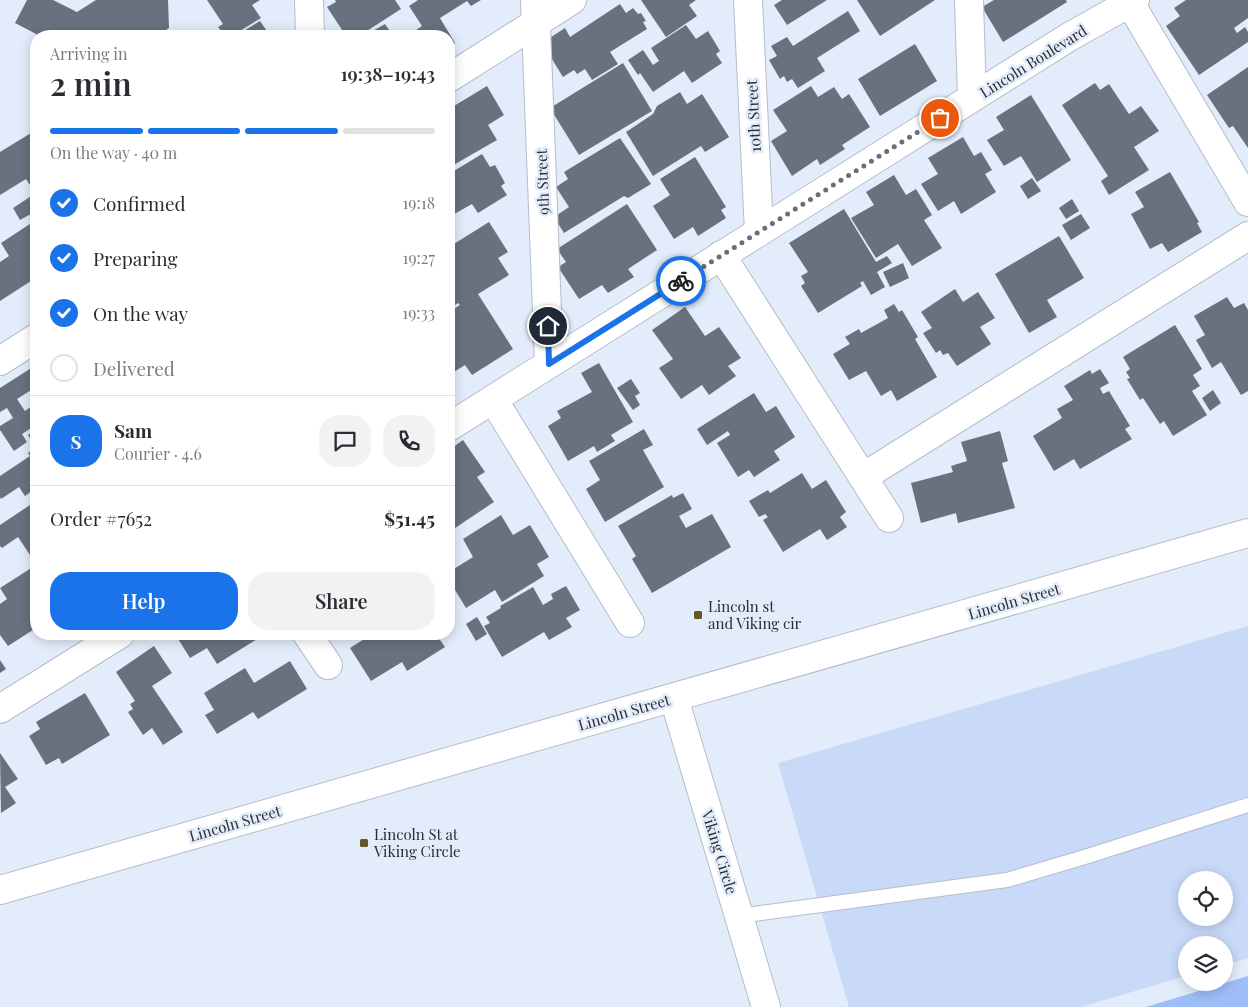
<!DOCTYPE html>
<html lang="en">
<head>
<meta charset="utf-8">
<style>
	:root { --surface:#fff; --page:#f2f2f3; --text:#2b2b33; --muted:#7c7c81; --line:#e1e1e2; --accent:#1a73e8 }
	body { margin:0; font-family:"Playfair Display",serif; background:var(--page); color:var(--text); height:100vh; display:flex; flex-direction:column; font-size:19px; white-space:nowrap }
	* { box-sizing:border-box; margin:0 }
	p { font-size:16px; color:var(--muted) }
	.icon { flex:none; width:28px; height:28px; fill:none; stroke:currentColor; stroke-width:2; stroke-linecap:round; stroke-linejoin:round }
	.map { position:relative; flex:1; overflow:hidden }
	.sheet { position:absolute; left:30px; top:30px; width:425px; height:610px; display:flex; flex-direction:column; background:var(--surface); border-radius:20px; box-shadow:0 2px 12px #0003 }
	.sheet>* { flex:none }
	.fabs { position:absolute; left:1178px; top:871px; display:grid; gap:10px }
	.fabs a { display:grid; place-items:center; width:55px; height:55px; border-radius:50%; background:var(--surface); box-shadow:0 2px 12px #0003; font-size:25px }
	.pin { position:absolute; display:grid; place-items:center; width:42px; height:42px; color:#fff; margin:-21px; border:2px solid #fff; border-radius:50%; box-shadow:0 1px 5px #0007 }
	.courier { position:absolute; display:grid; place-items:center; width:50px; height:50px; margin:-25px; border:4px solid #1a73e8; border-radius:50%; background:#fff; color:#222; box-shadow:0 1px 6px #0007 }
	.overview em { font-style:normal; font-weight:600 }
	.overview div { display:flex; flex-direction:column-reverse }
	.overview { display:flex; align-items:center; justify-content:space-between; height:85px; padding:0 20px }
	h1 { font-size:32px; font-weight:600; line-height:38px }
	.bar { display:grid; grid-template-columns:repeat(4,1fr); gap:8px 5px; align-content:center; height:60px; padding:0 20px }
	.bar i { height:6px; border-radius:4px; background:var(--line) }
	.bar .active { background:var(--accent) }
	.bar p { grid-column:span 4 }
	.line { display:flex; align-items:center; gap:12px; padding:0 20px; border-top:1px solid var(--line) }
	.line div { flex:1 }
	.round { display:grid; place-items:center; flex:none; width:52px; height:52px; border-radius:20px; background:var(--page) }
	ol { padding:0 20px; list-style:none }
	li { display:flex; align-items:center; gap:15px; height:55px }
	li p { margin-inline-start:auto }
	li .icon { padding:5px; border-radius:50%; background:var(--accent); color:#fff; stroke-width:4 }
	li:last-child { color:var(--muted) }
	li i { width:28px; height:28px; border:2px solid var(--line); border-radius:50% }
	.button { display:flex; gap:10px; margin-top:auto; padding:10px 20px }
	.button a { flex:1; height:58px; border-radius:20px; background:var(--accent); color:#fff; font-size:20px; font-weight:600; line-height:58px; text-align:center }
	.button a+a { background:var(--page); color:var(--text) }
	.map>svg:first-child { display:block }
</style>
</head>
<body>
<div class="map">
<svg width="1248" height="1007" viewBox="0 0 1248 1007">
	<rect width="100%" height="100%" fill="#e3ecfa"/>
	<path fill="#c8daf8" fill-rule="evenodd" d="M 1248,626 L 1248,958 L 1224,965 L 1224,945 L 1186,945 L 1186,976 L 1081,1007 L 849,1007 L 778,763 ZM 1186,880 L 1224,880 L 1224,918 L 1186,918 Z"/>
	<path fill="#9ebef8" d="M 1248,976 L 1248,1007 L 1146,1007 Z"/>
	<path fill="#6a717e" d="M 27,0 L 53,0 L 77,12 L 96,0 L 168,0 L 169,28 L 156,36 L 37,36 L 38,35 L 15,23 Z
		M 207,0 L 260,0 L 252,5 L 261,18 L 232,36 L 225,36 L 218,27 L 223,24 Z
		M 335,0 L 395,0 L 401,9 L 359,36 L 346,36 L 327,7 L 336,2 Z
		M 418,0 L 481,0 L 471,6 L 467,1 L 440,18 L 455,43 L 449,47 L 449,36 L 415,36 L 413,32 L 422,26 L 409,6 Z
		M 641,0 L 696,0 L 689,5 L 697,16 L 666,37 Z
		M 782,0 L 827,0 L 787,25 L 774,5 Z
		M 857,0 L 935,0 L 880,36 Z
		M 994,0 L 1066,0 L 1067,2 L 1003,42 L 982,7 Z
		M 1186,0 L 1248,0 L 1248,18 L 1234,28 L 1237,33 L 1245,27 L 1248,32 L 1248,42 L 1199,75 L 1166,26 L 1180,16 L 1174,8 Z
		M 620,4 L 626,13 L 633,8 L 638,14 L 641,13 L 646,21 L 643,22 L 647,29 L 610,52 L 618,64 L 592,80 L 585,69 L 577,74 L 574,70 L 563,77 L 542,43 L 565,28 L 570,37 Z
		M 848,11 L 860,31 L 817,58 L 825,71 L 798,88 L 792,79 L 787,82 L 784,76 L 780,79 L 769,60 L 777,56 L 771,46 L 787,37 L 793,46 Z
		M 260,21 L 269,34 L 272,32 L 275,36 L 235,36 Z
		M 385,24 L 393,36 L 364,36 Z
		M 686,25 L 696,39 L 708,31 L 720,51 L 716,54 L 722,63 L 692,83 L 684,71 L 653,92 L 640,73 L 638,75 L 628,60 L 643,50 L 653,65 L 659,61 L 651,48 Z
		M 36,39 L 36,55 L 30,51 Z
		M 915,44 L 937,81 L 880,116 L 858,79 Z
		M 623,63 L 652,111 L 579,155 L 550,108 Z
		M 1248,67 L 1248,148 L 1233,126 L 1229,128 L 1207,95 Z
		M 1095,83 L 1100,90 L 1109,84 L 1129,114 L 1141,106 L 1159,131 L 1134,147 L 1149,170 L 1109,195 L 1101,181 L 1108,176 L 1062,105 Z
		M 487,86 L 504,115 L 488,125 L 497,140 L 450,167 L 449,164 L 449,109 Z
		M 811,86 L 818,97 L 834,87 L 842,99 L 849,94 L 870,127 L 842,145 L 845,149 L 820,165 L 817,159 L 792,176 L 771,141 L 787,131 L 773,110 Z
		M 680,92 L 687,104 L 702,94 L 729,137 L 705,152 L 701,146 L 653,176 L 626,132 L 653,114 L 657,106 Z
		M 1031,95 L 1071,160 L 1037,182 L 1021,156 L 1004,166 L 987,140 L 1004,130 L 996,117 Z
		M 36,130 L 36,190 L 34,191 L 26,179 L 0,195 L 0,152 Z
		M 963,137 L 974,156 L 981,152 L 992,170 L 985,174 L 996,192 L 961,214 L 954,201 L 938,211 L 921,184 L 938,174 L 928,158 Z
		M 620,138 L 651,184 L 628,198 L 624,196 L 564,233 L 554,217 L 569,207 L 556,187 L 568,179 L 564,172 Z
		M 482,154 L 490,167 L 495,165 L 505,183 L 501,186 L 507,195 L 478,213 L 472,204 L 449,217 L 449,174 Z
		M 695,157 L 726,207 L 721,210 L 726,218 L 698,236 L 693,227 L 674,239 L 653,206 L 670,195 L 660,179 Z
		M 1170,172 L 1199,222 L 1197,223 L 1202,232 L 1168,252 L 1162,243 L 1150,249 L 1131,214 L 1144,207 L 1135,192 Z
		M 894,175 L 906,195 L 916,189 L 932,215 L 924,220 L 942,248 L 912,266 L 898,244 L 876,258 L 851,218 L 874,205 L 866,192 Z
		M 1032,178 L 1041,191 L 1028,199 L 1020,186 Z
		M 36,193 L 36,211 L 20,220 L 13,208 Z
		M 1072,199 L 1079,211 L 1066,219 L 1059,208 Z
		M 627,204 L 657,250 L 628,269 L 634,277 L 608,293 L 602,285 L 579,299 L 558,267 L 566,262 L 557,249 Z
		M 844,209 L 876,262 L 887,256 L 892,263 L 877,272 L 885,287 L 871,295 L 863,281 L 860,283 L 862,286 L 818,313 L 801,286 L 805,283 L 801,276 L 808,272 L 789,243 Z
		M 1081,214 L 1090,228 L 1071,240 L 1062,225 Z
		M 36,220 L 36,283 L 34,279 L 0,301 L 0,262 L 9,256 L 1,243 Z
		M 489,222 L 508,252 L 498,258 L 509,275 L 478,294 L 513,349 L 472,375 L 465,365 L 449,375 L 449,312 L 460,305 L 458,303 L 449,309 L 449,247 Z
		M 1059,236 L 1084,278 L 1047,300 L 1057,317 L 1029,333 L 995,274 Z
		M 903,263 L 909,278 L 890,287 L 883,272 Z
		M 955,289 L 963,302 L 978,292 L 995,318 L 980,327 L 991,344 L 957,366 L 948,353 L 943,355 L 940,350 L 936,353 L 923,333 L 932,328 L 921,312 Z
		M 1227,297 L 1234,308 L 1244,303 L 1248,310 L 1248,391 L 1241,395 L 1221,362 L 1212,368 L 1196,340 L 1205,335 L 1194,316 Z
		M 894,304 L 899,312 L 902,310 L 918,337 L 915,339 L 937,377 L 897,401 L 891,390 L 881,396 L 866,371 L 849,380 L 833,354 L 850,344 L 845,337 L 859,329 L 861,333 L 888,318 L 884,310 Z
		M 685,307 L 705,336 L 719,327 L 741,358 L 728,366 L 736,376 L 709,395 L 702,385 L 681,399 L 659,368 L 673,359 L 652,330 Z
		M 1175,325 L 1202,369 L 1193,375 L 1200,386 L 1192,391 L 1207,415 L 1173,436 L 1164,421 L 1160,424 L 1143,398 L 1140,400 L 1127,379 L 1130,378 L 1126,372 L 1130,369 L 1123,357 Z
		M 599,363 L 633,422 L 611,435 L 615,441 L 597,452 L 594,446 L 568,461 L 548,426 L 561,418 L 557,411 L 592,392 L 581,373 Z
		M 36,365 L 36,387 L 17,399 L 25,411 L 36,403 L 36,425 L 22,434 L 27,442 L 14,451 L 0,430 L 0,426 L 13,418 L 7,408 L 0,412 L 0,388 Z
		M 1100,369 L 1109,383 L 1100,388 L 1103,394 L 1109,391 L 1130,426 L 1125,429 L 1132,439 L 1080,469 L 1074,459 L 1054,471 L 1033,436 L 1062,418 L 1057,409 L 1073,400 L 1064,386 L 1090,370 L 1092,374 Z
		M 631,379 L 640,393 L 635,396 L 640,405 L 633,410 L 617,388 Z
		M 1213,390 L 1221,403 L 1210,411 L 1202,398 Z
		M 754,393 L 766,412 L 776,406 L 795,437 L 774,451 L 780,460 L 754,477 L 749,470 L 738,477 L 717,443 L 730,435 L 728,431 L 707,445 L 697,429 Z
		M 36,429 L 36,447 L 28,435 Z
		M 644,429 L 653,445 L 643,450 L 664,487 L 605,522 L 586,489 L 600,480 L 589,461 Z
		M 1000,431 L 1008,461 L 1002,463 L 1015,508 L 958,523 L 956,513 L 921,523 L 911,483 L 953,472 L 951,466 L 967,461 L 961,442 Z
		M 463,440 L 485,472 L 477,477 L 494,502 L 449,532 L 449,450 Z
		M 36,447 L 36,488 L 25,496 L 19,487 L 1,499 L 0,497 L 0,476 L 30,456 L 28,453 Z
		M 802,473 L 812,489 L 826,480 L 846,512 L 840,517 L 847,527 L 827,540 L 820,529 L 783,552 L 763,520 L 768,517 L 765,514 L 759,517 L 749,501 L 768,490 L 770,493 Z
		M 683,493 L 692,509 L 679,516 L 686,528 L 712,514 L 731,547 L 652,593 L 632,559 L 636,556 L 618,526 L 672,495 L 673,498 Z
		M 36,501 L 36,559 L 34,561 L 18,537 L 2,548 L 0,546 L 0,525 Z
		M 501,515 L 513,535 L 530,525 L 549,557 L 537,564 L 544,576 L 502,602 L 495,590 L 466,608 L 449,580 L 449,572 L 473,557 L 463,539 Z
		M 36,565 L 36,628 L 8,646 L 0,635 L 0,604 L 7,599 L 0,588 Z
		M 566,586 L 580,610 L 566,618 L 572,627 L 549,640 L 544,632 L 502,657 L 484,626 L 490,623 L 486,617 L 501,608 L 500,606 L 533,587 L 543,605 L 553,599 L 551,594 Z
		M 477,617 L 487,634 L 476,641 L 466,624 Z
		M 175,634 L 265,634 L 217,664 L 207,648 L 190,658 Z
		M 372,634 L 443,634 L 438,637 L 445,647 L 407,671 L 402,662 L 371,681 L 350,648 Z
		M 154,646 L 172,673 L 152,686 L 183,732 L 163,745 L 152,728 L 143,735 L 128,712 L 133,709 L 130,704 L 135,701 L 116,672 Z
		M 0,660 L 6,669 L 0,673 Z
		M 290,661 L 307,689 L 258,719 L 253,712 L 217,734 L 205,715 L 214,710 L 204,693 L 245,668 L 254,683 Z
		M 85,693 L 110,735 L 62,764 L 59,758 L 46,765 L 29,736 L 40,729 L 36,722 Z
		M 0,753 L 18,779 L 5,787 L 16,803 L 1,813 Z"/>
	<g fill="none" stroke-linecap="round" stroke-linejoin="round">
		<g stroke="#b5bdcb" stroke-width="16">
			<path id="service" d="M 739,916 L 1007,880 L 1088,856 L 1248,805"/>
		</g>
		<g stroke="#b5bdcb" stroke-width="30">
			<path id="minor" d="M 309,0 L 310,36
				M 535,0 L 549,364
				M 748,0 L 759,232
				M 969,0 L 972,98
				M 1130,3 L 1248,202
				M 449,78 L 572,0
				M 721,255 L 889,518
				M 0,361 L 36,338
				M 493,399 L 630,623
				M 449,427 L 1069,37 L 1135,0
				M 863,477 L 1248,236
				M 307,634 L 328,665
				M 674,698 L 766,1007
				M 0,709 L 120,634"/>
		</g>
		<g stroke="#b5bdcb" stroke-width="30">
			<path id="tertiary" d="M 0,890 L 1248,533"/>
		</g>
		<use href="#service" stroke="#fff" stroke-width="14"/>
		<use href="#minor" stroke="#fff" stroke-width="28"/>
		<use href="#tertiary" stroke="#fff" stroke-width="28"/>
	</g>
	<g fill="none" stroke-linecap="round" stroke-linejoin="round">
		<path stroke="#6a6f77" stroke-width="5" stroke-dasharray="0 9" d="M 681,281 L 940,118"/>
		<path stroke="#1a73e8" stroke-width="6" d="M 548,326 L 549,364 L 681,281"/>
	</g>
	<g fill="#655623" stroke="#e3ecfa" stroke-width="2">
		<rect x="693" y="610" width="10" height="10" rx="2.5"/>
		<rect x="359" y="838" width="10" height="10" rx="2.5"/>
	</g>
	<g text-anchor="middle" dominant-baseline="central" stroke-width="5" stroke-linejoin="round" paint-order="stroke">
		<g font-size="15" fill="#292c31" stroke="#e3ecfa">
			<text transform="translate(1033 61) rotate(-32)">Lincoln Boulevard</text>
			<text transform="translate(753 116) rotate(-93)">10th Street</text>
			<text transform="translate(542 182) rotate(-92)">9th Street</text>
			<text transform="translate(1014 601) rotate(-16)">Lincoln Street</text>
			<text transform="translate(624 712) rotate(-16)">Lincoln Street</text>
			<text transform="translate(235 823) rotate(-16)">Lincoln Street</text>
			<text transform="translate(720 852) rotate(73)">Viking Circle</text>
		</g>
		<g font-size="15" fill="#292c31" stroke="#e3ecfa" text-anchor="start">
			<text x="708" y="606">Lincoln st<tspan x="708" dy="17">and Viking cir</tspan></text>
			<text x="374" y="834">Lincoln St at<tspan x="374" dy="17">Viking Circle</tspan></text>
		</g>
	</g>
</svg>
<div class="fabs">
<a><svg class="icon" aria-label="locate" viewBox="0 0 24 24"><circle cx="12" cy="12" r="6"/><path d="M12 2v4M12 18v4M2 12h4M18 12h4"/></svg></a>
<a><svg class="icon" aria-label="layers" viewBox="0 0 24 24"><path d="M12 4l9 5-9 5-9-5zM3 14l9 5 9-5"/></svg></a>
</div>
<div class="pin" style="left:940px;top:118px;background:#ea580c"><svg class="icon" aria-label="bag" viewBox="0 0 24 24"><path d="M5 8h14l-1 12H6zM9 8a3 3 0 0 1 6 0"/></svg></div>
<div class="pin" style="left:548px;top:326px;background:#1f2937"><svg class="icon" aria-label="home" viewBox="0 0 24 24"><path d="M3 11l9-7 9 7M6 9v11h12V9"/></svg></div>
<div class="courier" style="left:681px;top:281px"><svg class="icon" aria-label="bike" viewBox="0 0 24 24"><circle cx="6" cy="16" r="4"/><circle cx="18" cy="16" r="4"/><path d="M6 16l4-8h5l3 8M10 8l3 8H6M13 5h3"/></svg></div>
<section class="sheet">
<div class="overview"><div><h1>2 min</h1><p>Arriving in</p></div><em>19:38–19:43</em></div>
<div class="bar"><i class="active"></i><i class="active"></i><i class="active"></i><i></i><p>On the way · 40 m</p></div>
<ol>
<li><svg class="icon" aria-label="check" viewBox="0 0 24 24"><path d="M5 12l5 5 9-10"/></svg>Confirmed<p>19:18</p></li>
<li><svg class="icon" aria-label="check" viewBox="0 0 24 24"><path d="M5 12l5 5 9-10"/></svg>Preparing<p>19:27</p></li>
<li><svg class="icon" aria-label="check" viewBox="0 0 24 24"><path d="M5 12l5 5 9-10"/></svg>On the way<p>19:33</p></li>
<li><i></i>Delivered</li>
</ol>
<div class="line" style="height:90px"><b class="round" style="background:var(--accent);color:#fff">S</b><div><b>Sam</b><p>Courier · 4.6</p></div><a class="round"><svg class="icon" aria-label="chat" viewBox="0 0 24 24"><path d="M4 5h16v11H9l-5 4z"/></svg></a><a class="round"><svg class="icon" aria-label="phone" viewBox="0 0 24 24"><path d="M5 4h4l2 5-3 2q2 4 5 5l2-3 5 2v4C11 20 4 13 5 4z"/></svg></a></div>
<div class="line" style="height:65px"><div>Order #7652</div><b>$51.45</b></div>
<div class="button"><a>Help</a><a>Share</a></div>
</section>
</div>
</body>
</html>
